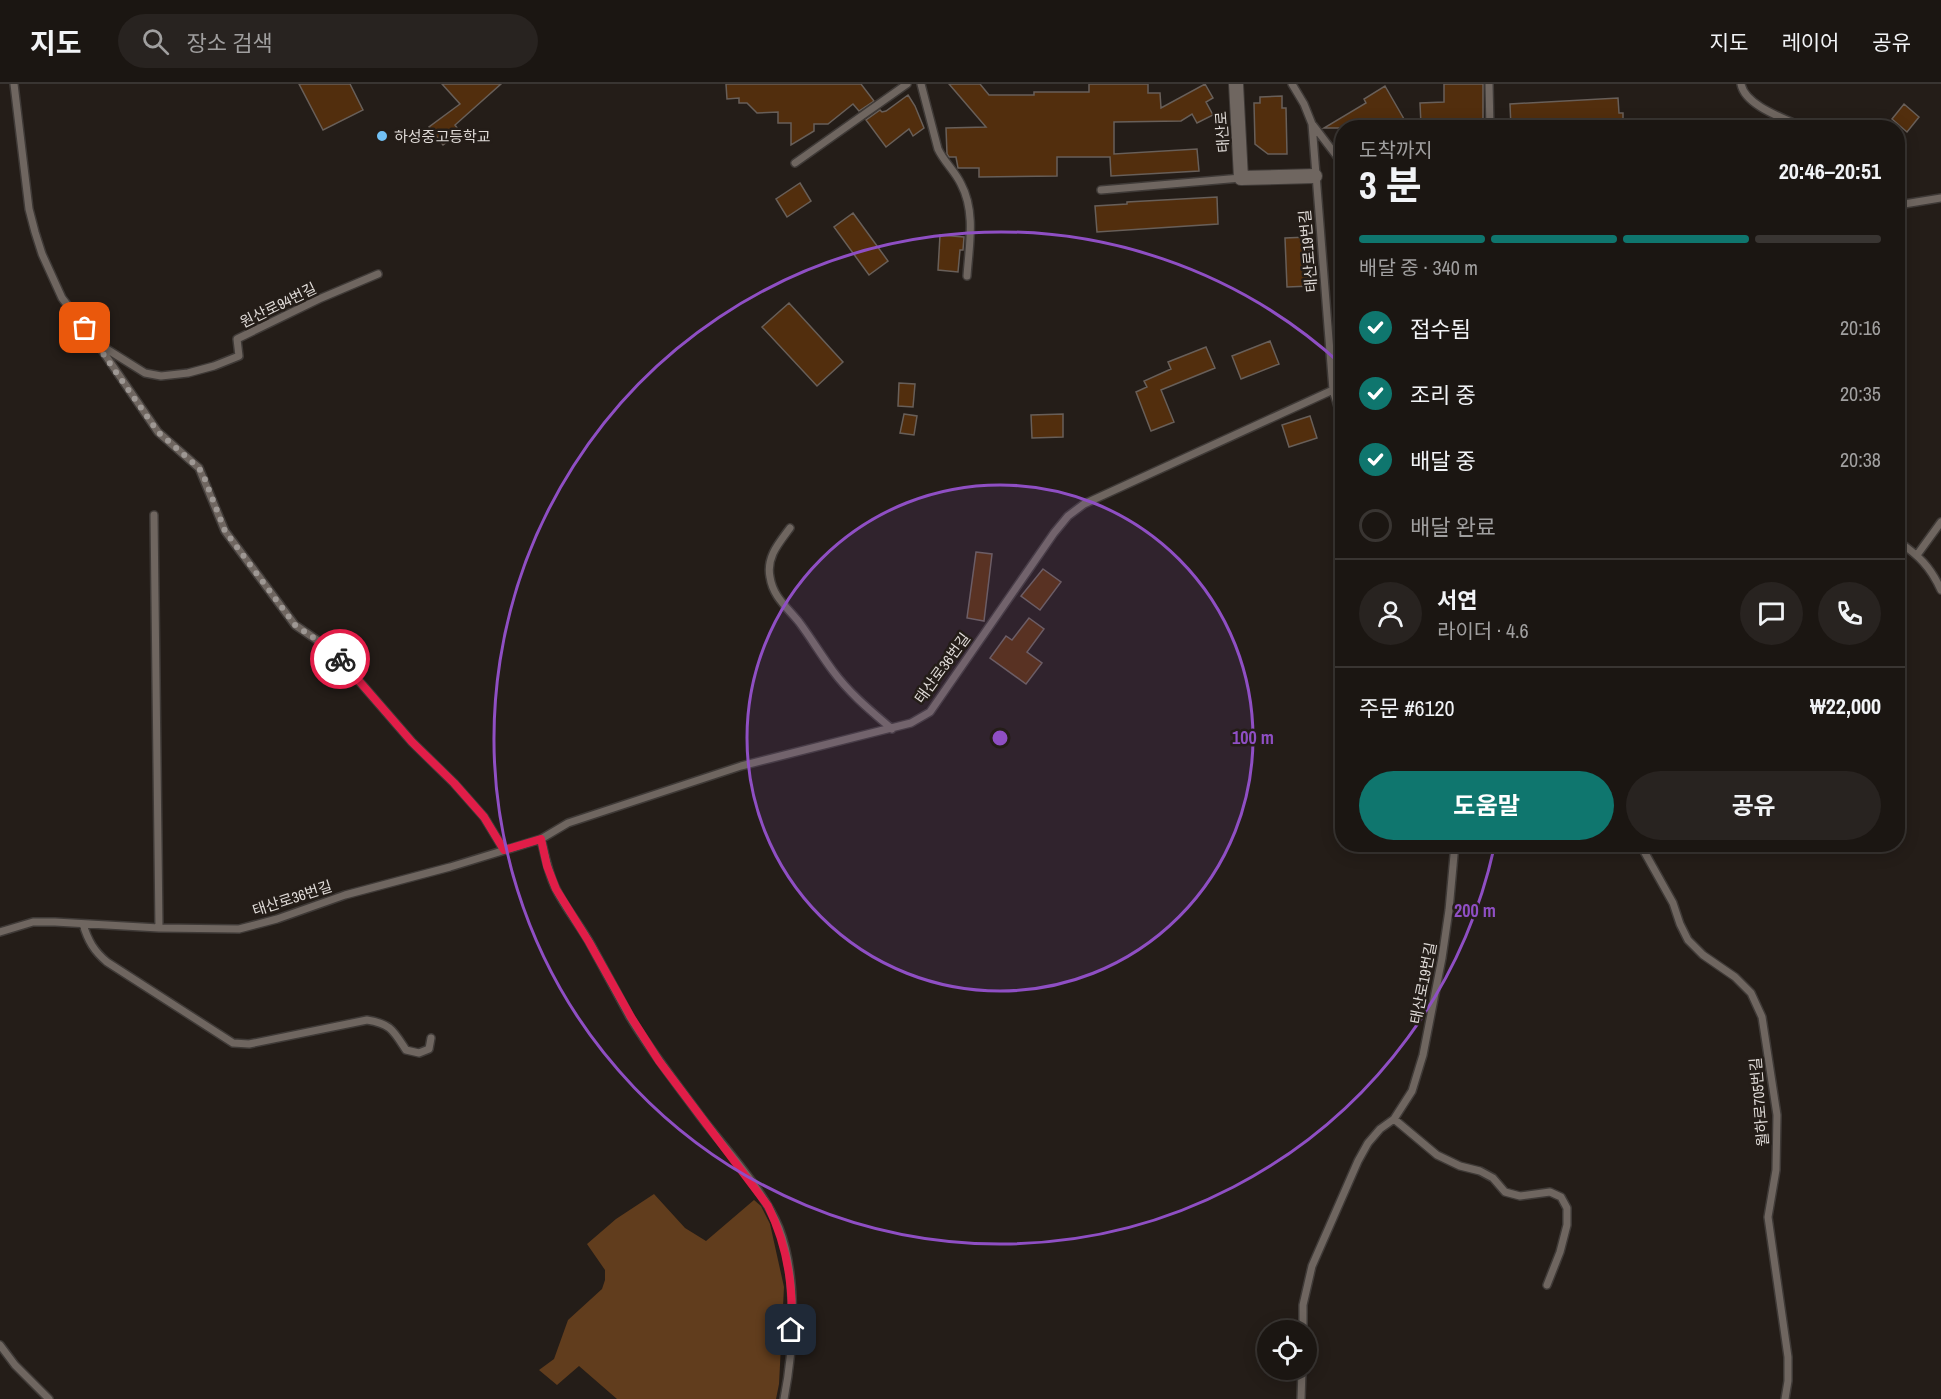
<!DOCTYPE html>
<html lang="ko">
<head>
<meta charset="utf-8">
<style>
	:root { --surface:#1b1612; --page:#282320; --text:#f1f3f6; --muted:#a09f9f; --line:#393532; --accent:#0f766e }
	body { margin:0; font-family:"Archivo Narrow","Noto Sans KR",sans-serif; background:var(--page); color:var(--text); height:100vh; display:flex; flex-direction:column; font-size:22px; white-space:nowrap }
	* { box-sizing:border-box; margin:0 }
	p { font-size:20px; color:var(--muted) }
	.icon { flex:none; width:33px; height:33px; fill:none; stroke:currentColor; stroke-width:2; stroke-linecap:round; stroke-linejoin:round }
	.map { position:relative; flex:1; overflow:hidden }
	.panel { position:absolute; left:1335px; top:36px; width:570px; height:732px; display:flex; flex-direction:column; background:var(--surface); border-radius:24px; box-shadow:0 3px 15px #0003,0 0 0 2px var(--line) }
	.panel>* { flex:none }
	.controls { position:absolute; left:1257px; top:1236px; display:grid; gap:12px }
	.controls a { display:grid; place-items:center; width:60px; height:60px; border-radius:50%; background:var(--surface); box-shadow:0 3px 15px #0003,0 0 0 2px var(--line); font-size:30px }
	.pin { position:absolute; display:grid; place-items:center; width:51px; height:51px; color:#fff; margin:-26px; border-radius:12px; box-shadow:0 3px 9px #0006 }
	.courier { position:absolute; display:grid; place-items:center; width:60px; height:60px; margin:-30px; border:4px solid #e11d48; border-radius:50%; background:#fff; color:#222; box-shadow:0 2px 8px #0007 }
	.summary em { font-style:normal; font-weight:700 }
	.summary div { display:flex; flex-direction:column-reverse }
	.summary { display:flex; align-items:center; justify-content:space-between; height:102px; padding:0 24px }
	h1 { font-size:39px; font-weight:700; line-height:45px }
	.bar { display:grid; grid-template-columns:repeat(4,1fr); gap:9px 6px; align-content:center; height:72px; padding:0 24px }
	.bar i { height:8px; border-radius:4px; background:var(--line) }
	.bar .on { background:var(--accent) }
	.bar p { grid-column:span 4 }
	.line { display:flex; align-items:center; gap:15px; padding:0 24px; border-top:2px solid var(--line) }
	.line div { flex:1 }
	.round { display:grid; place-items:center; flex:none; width:63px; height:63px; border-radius:32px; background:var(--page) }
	ol { padding:0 24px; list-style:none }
	li { display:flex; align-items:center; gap:18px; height:66px }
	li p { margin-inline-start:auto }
	li .icon { padding:6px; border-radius:50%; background:var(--accent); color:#fff; stroke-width:4 }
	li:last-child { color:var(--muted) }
	li i { width:33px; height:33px; border:3px solid var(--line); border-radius:50% }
	.button { display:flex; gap:12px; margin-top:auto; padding:12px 24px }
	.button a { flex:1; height:69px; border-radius:36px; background:var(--accent); color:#fff; font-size:24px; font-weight:700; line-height:69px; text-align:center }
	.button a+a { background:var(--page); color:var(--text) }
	header { display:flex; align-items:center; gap:36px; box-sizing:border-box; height:84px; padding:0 30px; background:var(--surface); border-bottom:2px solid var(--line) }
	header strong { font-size:28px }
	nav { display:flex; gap:33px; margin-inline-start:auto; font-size:21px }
	.search { width:420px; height:54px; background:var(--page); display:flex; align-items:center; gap:15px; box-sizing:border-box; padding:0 21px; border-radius:33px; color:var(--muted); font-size:22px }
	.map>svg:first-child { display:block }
</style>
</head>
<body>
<header>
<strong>지도</strong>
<div class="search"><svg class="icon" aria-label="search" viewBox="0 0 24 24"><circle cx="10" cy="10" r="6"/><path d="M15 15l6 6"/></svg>장소 검색</div>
<nav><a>지도</a><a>레이어</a><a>공유</a></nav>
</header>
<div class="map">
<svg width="1941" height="1315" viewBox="0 0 1941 1315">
	<rect width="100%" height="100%" fill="#241d18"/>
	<path fill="#613d1d" d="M 654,1110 L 685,1144 L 706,1157 L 754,1116 L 761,1122 L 770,1140 L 784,1203 L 779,1300 L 776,1315 L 617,1315 L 579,1282 L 557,1301 L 539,1286 L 554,1275 L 568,1236 L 602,1205 L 605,1196 L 605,1186 L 587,1160 L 616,1135 Z"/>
	<path fill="#522e0d" stroke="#685f59" stroke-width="1.5" d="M 299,0 L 350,0 L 363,26 L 323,46 Z
		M 442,0 L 501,0 L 455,41 L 460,48 L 443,61 L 429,43 L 460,20 Z
		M 726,0 L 861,0 L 874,17 L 859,27 L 853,20 L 828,40 L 814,40 L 814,47 L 791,61 L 791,39 L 778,39 L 778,28 L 757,29 L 747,19 L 739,19 L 739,14 L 727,15 Z
		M 949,0 L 980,0 L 989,11 L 1034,11 L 1034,8 L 1089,8 L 1089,0 L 1148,0 L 1148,9 L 1160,9 L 1161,24 L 1205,0 L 1213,14 L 1206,18 L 1213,31 L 1197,39 L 1192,30 L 1181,37 L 1114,38 L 1114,70 L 1197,65 L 1199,87 L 1111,92 L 1110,73 L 1057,73 L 1057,92 L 979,93 L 979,84 L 958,84 L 956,73 L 949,73 L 947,70 L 946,44 L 986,43 Z
		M 1444,0 L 1483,0 L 1483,44 L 1429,44 L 1429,41 L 1421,41 L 1420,19 L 1444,18 Z
		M 1385,2 L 1404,35 L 1390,44 L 1324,44 L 1366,19 L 1364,15 Z
		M 908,11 L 915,22 L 924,44 L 913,52 L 909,45 L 886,63 L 866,36 L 880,26 L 882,28 L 886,27 Z
		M 1282,12 L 1282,24 L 1286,24 L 1287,70 L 1268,70 L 1255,60 L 1254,19 L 1260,19 L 1260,13 Z
		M 1618,14 L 1619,29 L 1623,29 L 1623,44 L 1511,44 L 1510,20 Z
		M 1904,20 L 1919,33 L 1907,48 L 1892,35 Z
		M 800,99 L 811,117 L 787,133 L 776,115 Z
		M 1217,113 L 1218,140 L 1097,148 L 1095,122 L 1127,120 L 1127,118 Z
		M 853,129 L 888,177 L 869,191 L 834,143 Z
		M 940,151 L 964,153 L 963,166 L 960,166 L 958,188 L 938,186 Z
		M 1308,153 L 1311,202 L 1287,203 L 1285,154 Z
		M 789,219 L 843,278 L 817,302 L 762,243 Z
		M 1270,257 L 1279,280 L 1241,295 L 1232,272 Z
		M 1206,263 L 1215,284 L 1161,306 L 1174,338 L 1151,347 L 1136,308 L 1147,303 L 1144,297 L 1171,285 L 1168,278 Z
		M 899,299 L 915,300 L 913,323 L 898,322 Z
		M 904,330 L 917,332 L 914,351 L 900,349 Z
		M 1063,330 L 1063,353 L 1032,354 L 1031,331 Z
		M 1310,332 L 1317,354 L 1289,363 L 1282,341 Z
		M 976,468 L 992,470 L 984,537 L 967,534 Z
		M 1043,485 L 1061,498 L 1040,526 L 1021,512 Z
		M 1029,534 L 1044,545 L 1027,568 L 1042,579 L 1026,600 L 990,574 L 1006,552 L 1012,556 Z"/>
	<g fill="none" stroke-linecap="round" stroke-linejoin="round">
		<g stroke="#3f3a37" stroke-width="10">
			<path id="service" d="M 14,0 L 29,125 L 35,148 L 42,170 L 62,214 L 97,259 L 145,289 L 161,292 L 188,289 L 214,282 L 239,272 L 237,255 L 319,215 L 378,190
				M 921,0 L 938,65 C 944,78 955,87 961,100 C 976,128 969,162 967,192
				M 1292,0 L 1304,20 L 1312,40 L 1333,306 L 1342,336
				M 1489,0 L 1490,44
				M 1741,0 C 1745,22 1786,35 1805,44
				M 1313,41 L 1342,79
				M 795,79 L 907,0
				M 1101,106 L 1241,94
				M 1898,121 L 1941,114
				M 97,259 L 158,348 L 199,384 L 225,447 L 295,541 L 333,567 L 412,658 L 454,699 L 484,733 L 504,766
				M 154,431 L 159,844
				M 790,444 C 779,459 766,473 770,493 C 773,513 787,523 799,538 C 811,554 821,571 833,587 C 850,610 871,627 892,645
				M 1898,457 C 1919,472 1930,482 1941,506
				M 1917,471 L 1941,438
				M 541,755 C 545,772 548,788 555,803 C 565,824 580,841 591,861 C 604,885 617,909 630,933 C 651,968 677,1000 701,1033 C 727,1067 763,1105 779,1144 C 798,1193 794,1264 784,1315
				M 1640,760 L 1673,819 L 1680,840 L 1688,856 L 1703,871 L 1735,893 L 1751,909 L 1762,933 L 1777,1031 L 1776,1086 L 1768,1133 L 1788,1273 L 1788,1297 L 1785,1315
				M 83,840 C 88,857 94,867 107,878 L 233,959 L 249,960 L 367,936 C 391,940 393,946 406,966 L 419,969 L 429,965 L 431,954
				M 0,848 L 33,838 L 55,838 L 159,844 L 239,845 L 277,835 L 345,811 L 450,783 L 541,755 L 568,739 L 741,682 L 911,639 L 930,628 L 1054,449 L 1068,432 L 1084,420 L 1333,306
				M 1394,1035 L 1437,1071 L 1460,1082 L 1480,1087 L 1493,1094 L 1505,1108 L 1520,1112 L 1550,1108 L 1561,1113 L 1567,1124 L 1567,1141 L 1560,1168 L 1547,1201
				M 1303,1246 L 1303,1221 L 1312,1182 L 1358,1077 L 1368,1059 L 1380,1045 L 1394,1035 L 1412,1007 L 1423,971 L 1442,874 L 1449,826 L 1455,760
				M 0,1261 L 15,1281 L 49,1315
				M 1301,1315 L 1302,1286"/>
		</g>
		<g stroke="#3f3a37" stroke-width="16">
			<path id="minor" d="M 1236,0 L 1241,94 L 1315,92"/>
		</g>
		<use href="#service" stroke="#6f6660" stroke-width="7"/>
		<use href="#minor" stroke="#6f6660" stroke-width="14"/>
	</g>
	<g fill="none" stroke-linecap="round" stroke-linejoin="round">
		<path stroke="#9e9894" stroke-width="6" stroke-dasharray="0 10.8" d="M 85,244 L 158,348 L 199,384 L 204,393 L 225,447 L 295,541 L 333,567 L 340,575"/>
		<path stroke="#e11d48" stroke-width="8" d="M 340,575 L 412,658 L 454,699 L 484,733 L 504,766 L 541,755 L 547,782 L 556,805 L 589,858 L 631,933 L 659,977 L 768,1122 C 787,1161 794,1202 791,1246"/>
	</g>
	<circle cx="1000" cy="654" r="253" fill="#8f4fc4" fill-opacity=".12"/>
	<g fill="none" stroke="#8f4fc4" stroke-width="3">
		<circle cx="1000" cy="654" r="253"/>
		<path d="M1494 764A506 506 0 1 1 1342 281"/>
	</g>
	<circle fill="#72c1f5" stroke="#241d18" stroke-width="2" cx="382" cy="52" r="6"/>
	<g text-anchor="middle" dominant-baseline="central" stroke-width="5" stroke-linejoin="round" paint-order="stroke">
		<g font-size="15" fill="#dfdad7" stroke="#241d18">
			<text transform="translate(1222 48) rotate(-94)">태산로</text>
			<text transform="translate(1308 167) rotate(-95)">태산로19번길</text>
			<text transform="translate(278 221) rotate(-26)">원산로94번길</text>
			<text transform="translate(942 584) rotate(-54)">태산로36번길</text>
			<text transform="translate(292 814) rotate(-18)">태산로36번길</text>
			<text transform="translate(1423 899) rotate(-79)">태산로19번길</text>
			<text transform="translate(1759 1018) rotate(-95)">월하로705번길</text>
		</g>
		<g font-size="15" fill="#dfdad7" stroke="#241d18" text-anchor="start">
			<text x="394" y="52">하성중고등학교</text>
		</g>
	</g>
	<circle cx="1000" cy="654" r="9" fill="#8f4fc4" stroke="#241d18" stroke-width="3"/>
	<g font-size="18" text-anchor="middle" font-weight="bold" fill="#8f4fc4" stroke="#241d18" stroke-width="5" stroke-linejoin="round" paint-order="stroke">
		<text x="1253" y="660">100 m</text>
		<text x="1475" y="833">200 m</text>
	</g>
</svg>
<div class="controls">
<a><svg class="icon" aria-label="locate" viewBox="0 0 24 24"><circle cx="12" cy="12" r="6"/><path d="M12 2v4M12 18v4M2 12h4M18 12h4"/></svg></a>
</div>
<div class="pin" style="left:85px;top:244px;background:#ea580c"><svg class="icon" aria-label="bag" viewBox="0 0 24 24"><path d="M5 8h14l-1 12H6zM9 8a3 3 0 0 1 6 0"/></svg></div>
<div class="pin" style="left:791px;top:1246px;background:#1f2937"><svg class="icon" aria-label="home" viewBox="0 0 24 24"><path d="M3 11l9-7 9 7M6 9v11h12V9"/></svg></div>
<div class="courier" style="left:340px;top:575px"><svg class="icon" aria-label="bike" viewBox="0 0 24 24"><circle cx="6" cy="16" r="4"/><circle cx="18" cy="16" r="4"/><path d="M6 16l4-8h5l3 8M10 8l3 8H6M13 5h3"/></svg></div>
<section class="panel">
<div class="summary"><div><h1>3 분</h1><p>도착까지</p></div><em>20:46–20:51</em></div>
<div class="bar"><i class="on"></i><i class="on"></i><i class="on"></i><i></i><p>배달 중 · 340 m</p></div>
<ol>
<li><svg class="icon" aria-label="check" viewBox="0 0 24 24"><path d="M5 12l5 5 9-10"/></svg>접수됨<p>20:16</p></li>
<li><svg class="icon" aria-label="check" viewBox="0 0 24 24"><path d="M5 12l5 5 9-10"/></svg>조리 중<p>20:35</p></li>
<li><svg class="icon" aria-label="check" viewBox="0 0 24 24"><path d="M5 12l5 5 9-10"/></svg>배달 중<p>20:38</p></li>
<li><i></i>배달 완료</li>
</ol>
<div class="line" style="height:108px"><a class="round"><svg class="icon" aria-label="person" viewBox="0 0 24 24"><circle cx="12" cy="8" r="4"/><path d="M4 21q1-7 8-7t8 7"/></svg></a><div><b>서연</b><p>라이더 · 4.6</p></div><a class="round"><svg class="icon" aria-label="chat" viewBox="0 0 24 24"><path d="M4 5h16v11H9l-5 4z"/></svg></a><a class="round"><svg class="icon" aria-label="phone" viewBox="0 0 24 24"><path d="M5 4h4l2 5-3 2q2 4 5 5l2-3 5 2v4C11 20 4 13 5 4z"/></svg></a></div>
<div class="line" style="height:78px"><div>주문 #6120</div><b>₩22,000</b></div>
<div class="button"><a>도움말</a><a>공유</a></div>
</section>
</div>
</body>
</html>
